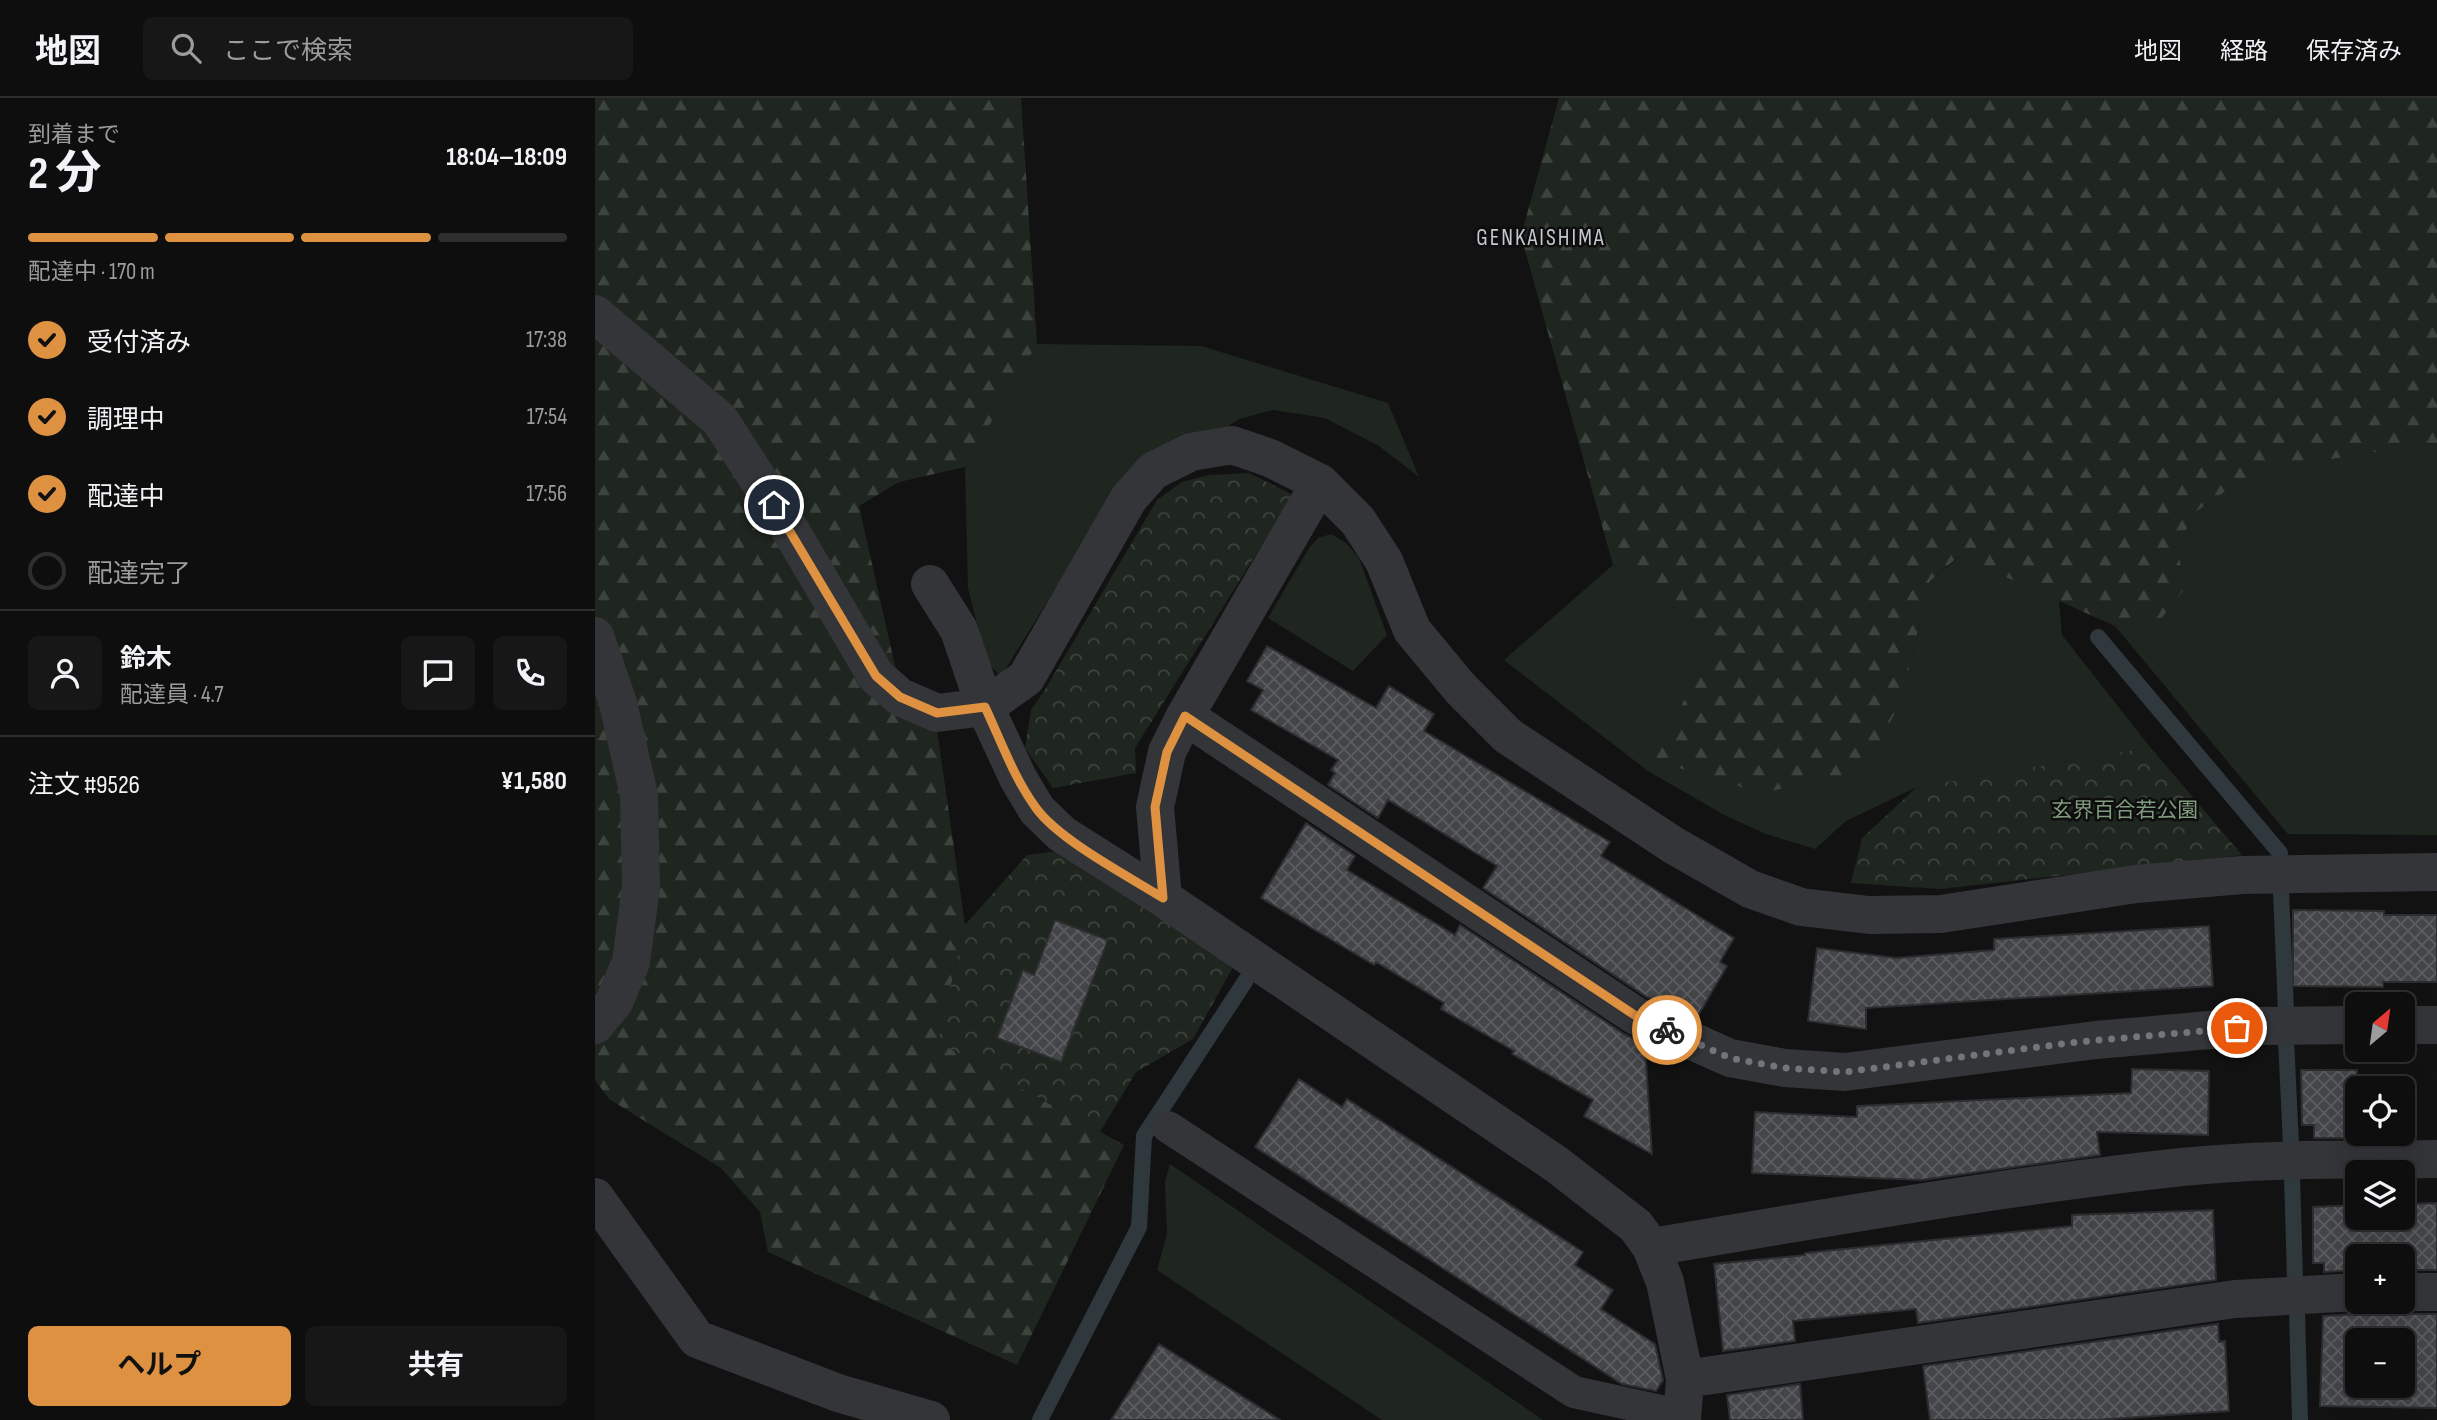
<!DOCTYPE html>
<html lang="ja">
<head>
<meta charset="utf-8">
<style>
	:root { --surface:#0e0e0e; --page:#171717; --text:#f1f3f6; --muted:#9b9c9e; --line:#2e2e2e; --accent:#dd9141 }
	body { margin:0; font-family:"Sofia Sans Condensed","Noto Sans JP",sans-serif; background:var(--page); color:var(--text); height:100vh; display:flex; flex-direction:column; font-size:26px; white-space:nowrap }
	* { box-sizing:border-box; margin:0 }
	p { font-size:23px; color:var(--muted) }
	.icon { flex:none; width:38px; height:38px; fill:none; stroke:currentColor; stroke-width:2; stroke-linecap:round; stroke-linejoin:round }
	.map { position:relative; flex:1; overflow:hidden }
	.sheet { display:flex; flex-direction:column; background:var(--surface); width:595px }
	.sheet>* { flex:none }
	.needle { width:46px; rotate:29deg }
	.fabs { position:absolute; left:1750px; top:894px; display:grid; gap:14px }
	.fabs a { display:grid; place-items:center; width:70px; height:70px; border-radius:10px; background:var(--surface); box-shadow:0 7px 28px #0002,0 0 0 2px var(--line); font-size:35px }
	.pin { position:absolute; display:grid; place-items:center; width:60px; height:60px; color:#fff; margin:-30px; border:4px solid #fff; border-radius:50%; box-shadow:0 2px 7px #0007 }
	.courier { position:absolute; display:grid; place-items:center; width:70px; height:70px; margin:-35px; border:5px solid #dd9141; border-radius:50%; background:#fff; color:#222; box-shadow:0 2px 9px #0007 }
	.summary em { font-style:normal; font-weight:700 }
	.summary div { display:flex; flex-direction:column-reverse }
	.summary { display:flex; align-items:center; justify-content:space-between; height:119px; padding:0 28px }
	h1 { font-size:46px; font-weight:700; line-height:52px }
	.bar { display:grid; grid-template-columns:repeat(4,1fr); gap:10px 7px; align-content:center; height:84px; padding:0 28px }
	.bar i { height:9px; border-radius:5px; background:var(--line) }
	.bar .on { background:var(--accent) }
	.bar p { grid-column:span 4 }
	.line { display:flex; align-items:center; gap:18px; padding:0 28px; border-top:2px solid var(--line) }
	.line div { flex:1 }
	.round { display:grid; place-items:center; flex:none; width:74px; height:74px; border-radius:10px; background:var(--page) }
	ol { padding:0 28px; list-style:none }
	li { display:flex; align-items:center; gap:21px; height:77px }
	li p { margin-inline-start:auto }
	li .icon { padding:7px; border-radius:50%; background:var(--accent); color:#111; stroke-width:4 }
	li:last-child { color:var(--muted) }
	li i { width:38px; height:38px; border:4px solid var(--line); border-radius:50% }
	.cta { display:flex; gap:14px; margin-top:auto; padding:14px 28px }
	.cta a { flex:1; height:80px; border-radius:10px; background:var(--accent); color:#111; font-size:28px; font-weight:700; line-height:80px; text-align:center }
	.cta a+a { background:var(--page); color:var(--text) }
	header { display:flex; align-items:center; gap:42px; box-sizing:border-box; height:98px; padding:0 35px; background:var(--surface); border-bottom:2px solid var(--line) }
	header strong { font-size:33px }
	nav { display:flex; gap:38px; margin-inline-start:auto; font-size:24px }
	.search { width:490px; height:63px; background:var(--page); display:flex; align-items:center; gap:18px; box-sizing:border-box; padding:0 24px; border-radius:10px; color:var(--muted); font-size:26px }
	main { display:flex; flex:1; min-height:0 }
	.map>svg:first-child { display:block }
</style>
</head>
<body>
<header>
<strong>地図</strong>
<div class="search"><svg class="icon" aria-label="search" viewBox="0 0 24 24"><circle cx="10" cy="10" r="6"/><path d="M15 15l6 6"/></svg>ここで検索</div>
<nav><a>地図</a><a>経路</a><a>保存済み</a></nav>
</header>
<main>
<section class="sheet">
<div class="summary"><div><h1>2 分</h1><p>到着まで</p></div><em>18:04–18:09</em></div>
<div class="bar"><i class="on"></i><i class="on"></i><i class="on"></i><i></i><p>配達中 · 170 m</p></div>
<ol>
<li><svg class="icon" aria-label="check" viewBox="0 0 24 24"><path d="M5 12l5 5 9-10"/></svg>受付済み<p>17:38</p></li>
<li><svg class="icon" aria-label="check" viewBox="0 0 24 24"><path d="M5 12l5 5 9-10"/></svg>調理中<p>17:54</p></li>
<li><svg class="icon" aria-label="check" viewBox="0 0 24 24"><path d="M5 12l5 5 9-10"/></svg>配達中<p>17:56</p></li>
<li><i></i>配達完了</li>
</ol>
<div class="line" style="height:126px"><a class="round"><svg class="icon" aria-label="person" viewBox="0 0 24 24"><circle cx="12" cy="8" r="4"/><path d="M4 21q1-7 8-7t8 7"/></svg></a><div><b>鈴木</b><p>配達員 · 4.7</p></div><a class="round"><svg class="icon" aria-label="chat" viewBox="0 0 24 24"><path d="M4 5h16v11H9l-5 4z"/></svg></a><a class="round"><svg class="icon" aria-label="phone" viewBox="0 0 24 24"><path d="M5 4h4l2 5-3 2q2 4 5 5l2-3 5 2v4C11 20 4 13 5 4z"/></svg></a></div>
<div class="line" style="height:91px"><div>注文 #9526</div><b>¥1,580</b></div>
<div class="cta"><a>ヘルプ</a><a>共有</a></div>
</section>
<div class="map">
<svg width="1842" height="1322" viewBox="0 0 1842 1322">
	<defs>
		<pattern id="forest-firs" width="22" height="20" patternUnits="userSpaceOnUse" patternTransform="scale(1.75)"><rect width="22" height="20" fill="#1f261f"/><path d="M5 1l3.5 6h-7zM16 11l3.5 6h-7z" fill="#3d433d"/></pattern>
		<pattern id="park-crowns" width="20" height="18" patternUnits="userSpaceOnUse" patternTransform="scale(1.75)"><rect width="20" height="18" fill="#1f261f"/><path d="M2 6a3 3 0 1 1 6 0M12 15a3 3 0 1 1 6 0" fill="none" stroke="#3d433d"/></pattern>
		<pattern id="building-cross-hatch" width="8" height="8" patternUnits="userSpaceOnUse" patternTransform="scale(1.75)"><rect width="8" height="8" fill="#444548"/><path d="M0 0l8 8M0 8l8-8" fill="none" stroke="#5c5d60"/></pattern>
	</defs>
	<rect width="100%" height="100%" fill="#121213"/>
	<path fill="#1f261f" d="M 442,246 L 606,248 L 793,305 L 824,379 L 784,348 L 730,320 L 678,312 L 644,321 L 624,334 L 526,386 L 406,578 L 392,565 L 373,490 L 370,369 Z
		M 1838,345 L 1842,347 L 1842,737 L 1693,736 L 1520,528 L 1565,521 L 1591,489 L 1582,451 L 1599,415 L 1631,393 L 1673,371 Z
		M 736,436 L 751,445 L 764,460 L 792,537 L 758,573 L 673,520 L 714,450 L 723,440 Z
		M 1365,458 L 1464,503 L 1467,537 L 1555,649 L 1322,689 L 1251,723 L 1220,751 L 1171,736 L 1131,718 L 1053,673 L 909,562 L 1018,467 L 1122,539 L 1058,663 L 1306,603 L 1335,483 Z
		M 575,1066 L 948,1322 L 787,1322 L 562,1172 L 572,1136 L 570,1084 Z"/>
	<path fill="url(#forest-firs)" d="M 0,0 L 426,0 L 442,246 L 370,369 L 304,384 L 264,408 L 310,612 L 342,632 L 370,827 L 343,944 L 529,1047 L 422,1267 L 173,1154 L 165,1114 L 126,1070 L 14,1001 L 0,982 Z
		M 964,0 L 1842,0 L 1842,347 L 1838,345 L 1673,371 L 1631,393 L 1599,415 L 1582,451 L 1591,489 L 1565,522 L 1520,528 L 1364,458 L 1335,483 L 1306,603 L 1270,673 L 1166,695 L 1058,662 L 1122,539 L 1018,467 L 926,138 Z"/>
	<path fill="url(#park-crowns)" d="M 654,375 L 698,397 L 540,650 L 541,675 L 458,690 L 430,650 L 436,612 L 451,590 L 562,402 L 587,384 L 614,377 Z
		M 1555,649 L 1647,757 L 1345,791 L 1256,785 L 1267,740 L 1322,689 Z
		M 463,753 L 638,869 L 598,941 L 541,974 L 505,1034 L 343,944 L 370,827 L 432,757 Z"/>
	<g fill="none" stroke-linecap="round" stroke-linejoin="round">
		<path stroke="#2f383c" stroke-width="16" d="M 1503,539 L 1685,755
			M 1686,793 L 1691,913
			M 1691,941 L 1696,1047
			M 1697,1078 L 1700,1181
			M 1702,1214 L 1705,1322
			M 445,1322 L 544,1129 L 549,1038 L 651,882"/>
	</g>
	<path fill="url(#building-cross-hatch)" stroke="#2c2d2f" stroke-width="2" fill-rule="evenodd" d="M 672,548 L 781,610 L 794,588 L 839,616 L 829,633 L 1015,744 L 1006,758 L 1139,840 L 1125,864 L 1132,868 L 1101,921 L 1052,899 L 888,790 L 902,768 L 793,702 L 783,720 L 733,687 L 740,675 L 736,672 L 743,662 L 656,612 L 668,592 L 652,583 Z
		M 711,725 L 760,758 L 752,772 L 860,837 L 865,827 L 1029,936 L 1055,948 L 1050,949 L 1057,1056 L 989,1018 L 998,1002 L 917,956 L 919,953 L 846,911 L 849,905 L 781,864 L 779,867 L 666,800 Z
		M 1698,812 L 1789,813 L 1789,817 L 1842,817 L 1842,884 L 1788,884 L 1788,889 L 1698,888 Z
		M 460,822 L 513,842 L 466,964 L 402,940 L 428,872 L 439,877 Z
		M 1614,828 L 1618,888 L 1271,910 L 1271,931 L 1213,923 L 1222,850 L 1301,860 L 1399,852 L 1399,841 Z
		M 1537,971 L 1614,973 L 1613,1037 L 1502,1034 L 1505,1057 L 1326,1082 L 1157,1075 L 1160,1014 L 1262,1019 L 1262,1008 L 1536,995 Z
		M 1706,972 L 1762,972 L 1762,1040 L 1719,1040 L 1719,1027 L 1707,1027 Z
		M 704,981 L 747,1009 L 752,1001 L 988,1154 L 980,1167 L 1018,1192 L 1006,1211 L 1060,1246 L 1068,1282 L 1061,1293 L 1027,1286 L 660,1049 Z
		M 1842,1105 L 1842,1172 L 1808,1172 L 1808,1158 L 1762,1158 L 1762,1172 L 1729,1174 L 1729,1165 L 1718,1165 L 1718,1109 L 1762,1107 L 1762,1120 L 1808,1120 L 1808,1106 Z
		M 1618,1112 L 1621,1182 L 1323,1225 L 1321,1211 L 1198,1223 L 1200,1243 L 1128,1253 L 1119,1166 L 1210,1157 L 1210,1155 L 1477,1128 L 1477,1117 Z
		M 1781,1204 L 1789,1204 L 1797,1213 L 1807,1216 L 1842,1216 L 1842,1310 L 1725,1308 L 1728,1218 L 1764,1216 L 1775,1212 ZM 1762,1242 L 1808,1242 L 1808,1288 L 1762,1288 Z
		M 1623,1226 L 1624,1244 L 1630,1243 L 1634,1313 L 1500,1322 L 1335,1322 L 1328,1268 Z
		M 564,1246 L 685,1322 L 516,1322 Z
		M 1205,1286 L 1208,1322 L 1135,1322 L 1132,1297 Z"/>
	<g fill="none" stroke-linecap="round" stroke-linejoin="round">
		<path stroke="#333538" stroke-width="32" d="M 573,1029 L 979,1294 L 1088,1318"/>
		<path stroke="#333538" stroke-width="38" d="M 0,216 L 125,322 L 193,428 L 281,578 L 305,599 L 342,615 L 390,609 L 431,580 L 534,400 L 558,373 L 596,354 L 637,347 L 675,360 L 725,385 L 763,423 L 789,463 L 817,532 L 865,590 L 913,638 L 1078,747 L 1155,791 L 1206,809 L 1274,817 L 1346,816 L 1541,786 L 1647,777 L 1842,774
			M 725,385 L 590,618 L 572,654 L 560,709 L 568,800 L 961,1066 L 1041,1128 L 1056,1149 L 1070,1184 L 1090,1281 L 1087,1322
			M 335,486 L 364,532 L 390,609 L 423,680 L 442,712 L 467,736 L 568,800
			M 0,538 L 23,605 L 44,697 L 46,789 L 36,864 L 19,904 L 0,927
			M 590,618 L 1041,918 L 1135,960 L 1190,970 L 1250,974 L 1501,942 L 1660,928 L 1762,927
			M 1808,927 L 1842,927
			M 0,1099 L 102,1241 L 243,1295 L 336,1322
			M 1056,1149 C 1232,1120 1409,1088 1587,1069 C 1672,1060 1757,1062 1842,1061
			M 1808,1194 L 1842,1194
			M 1090,1281 L 1640,1201 L 1762,1194"/>
	</g>
	<g fill="none" stroke-linecap="round" stroke-linejoin="round">
		<path stroke="#72757a" stroke-width="7" stroke-dasharray="0 12.6" d="M 1072,932 L 1135,960 L 1190,970 L 1250,974 L 1482,944 L 1642,930"/>
		<path stroke="#dd9141" stroke-width="9" d="M 179,407 L 281,578 L 305,599 L 342,615 L 390,609 C 406,643 419,680 441,710 C 464,742 533,778 568,800 L 560,709 L 572,654 L 590,618 L 1041,918 L 1072,932"/>
	</g>
	<g text-anchor="middle" dominant-baseline="central" stroke-width="5" stroke-linejoin="round" paint-order="stroke">
		<g font-size="21" fill="#809b7e" stroke="#0d0d0e">
			<text x="1530" y="712">玄界百合若公園</text>
		</g>
		<g font-size="23" letter-spacing="2" fill="#c5c9cf" stroke="#0d0d0e">
			<text x="946" y="140">GENKAISHIMA</text>
		</g>
	</g>
</svg>
<div class="fabs">
<a><svg class="needle" viewBox="-14 -14 28 28"><path d="M0-13l5 13h-10z" fill="#e53935"/><path d="M0 13l5-13h-10z" fill="#9b9c9e"/></svg></a>
<a><svg class="icon" aria-label="locate" viewBox="0 0 24 24"><circle cx="12" cy="12" r="6"/><path d="M12 2v4M12 18v4M2 12h4M18 12h4"/></svg></a>
<a><svg class="icon" aria-label="layers" viewBox="0 0 24 24"><path d="M12 4l9 5-9 5-9-5zM3 14l9 5 9-5"/></svg></a>
<a>+</a>
<a>−</a>
</div>
<div class="pin" style="left:1642px;top:930px;background:#ea580c"><svg class="icon" aria-label="bag" viewBox="0 0 24 24"><path d="M5 8h14l-1 12H6zM9 8a3 3 0 0 1 6 0"/></svg></div>
<div class="pin" style="left:179px;top:407px;background:#1f2937"><svg class="icon" aria-label="home" viewBox="0 0 24 24"><path d="M3 11l9-7 9 7M6 9v11h12V9"/></svg></div>
<div class="courier" style="left:1072px;top:932px"><svg class="icon" aria-label="bike" viewBox="0 0 24 24"><circle cx="6" cy="16" r="4"/><circle cx="18" cy="16" r="4"/><path d="M6 16l4-8h5l3 8M10 8l3 8H6M13 5h3"/></svg></div>
</div>
</main>
</body>
</html>
